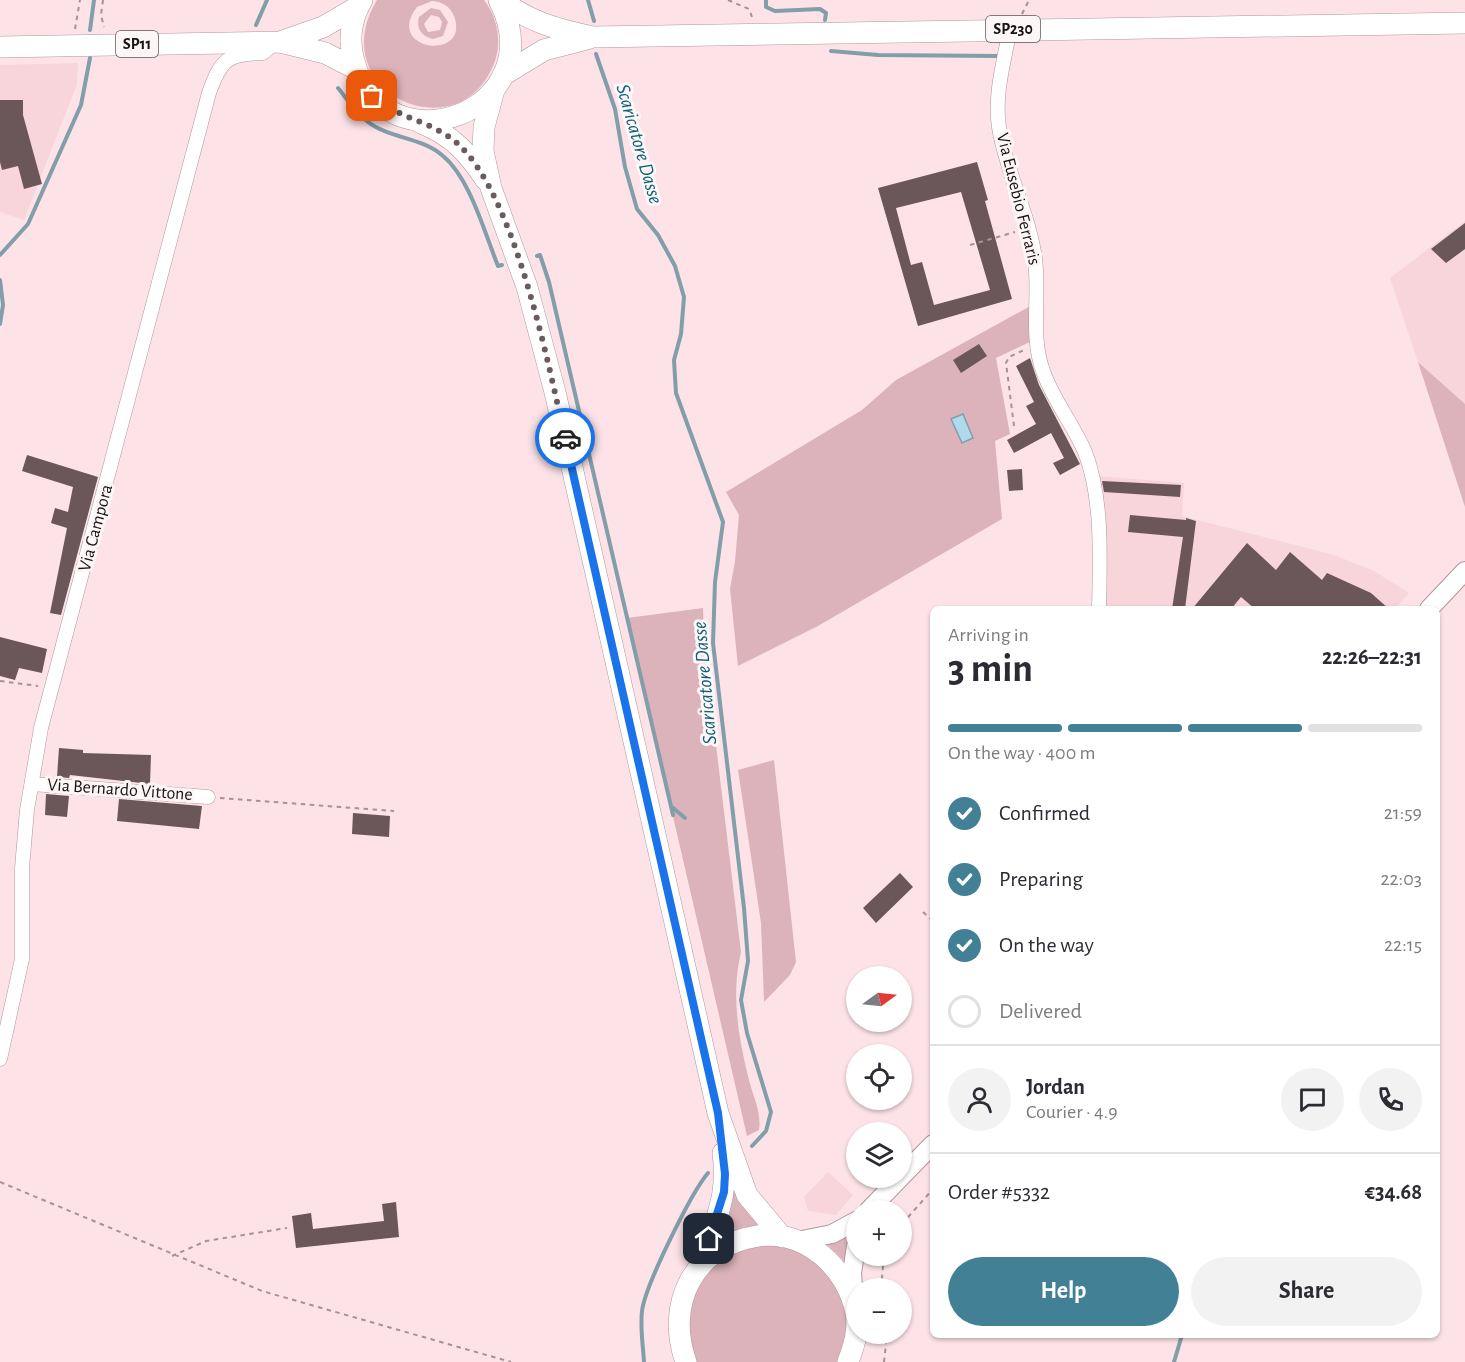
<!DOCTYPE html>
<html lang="en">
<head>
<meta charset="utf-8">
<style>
	:root { --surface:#fff; --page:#f2f2f3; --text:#2b2b33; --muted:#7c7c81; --line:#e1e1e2; --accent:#428096 }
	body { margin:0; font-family:"Alegreya Sans",sans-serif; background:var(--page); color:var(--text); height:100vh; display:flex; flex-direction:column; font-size:22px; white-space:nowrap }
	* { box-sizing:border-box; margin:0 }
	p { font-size:20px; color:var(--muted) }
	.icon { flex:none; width:33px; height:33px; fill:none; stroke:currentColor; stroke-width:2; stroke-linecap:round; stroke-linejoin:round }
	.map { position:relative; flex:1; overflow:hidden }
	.drawer { position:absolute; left:930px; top:606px; width:510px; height:732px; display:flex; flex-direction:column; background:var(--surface); border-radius:9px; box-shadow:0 2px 4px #0004 }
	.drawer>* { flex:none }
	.needle { width:39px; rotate:75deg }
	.tools { position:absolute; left:846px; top:966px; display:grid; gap:12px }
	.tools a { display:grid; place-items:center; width:66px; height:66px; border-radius:50%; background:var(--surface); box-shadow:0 2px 4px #0004; font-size:30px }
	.pin { position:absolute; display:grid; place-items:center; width:51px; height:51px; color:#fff; margin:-26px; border-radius:12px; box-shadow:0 3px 9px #0006 }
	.courier { position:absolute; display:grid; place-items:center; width:60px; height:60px; margin:-30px; border:4px solid #1a73e8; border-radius:50%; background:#fff; color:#222; box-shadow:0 2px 8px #0007 }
	.head em { font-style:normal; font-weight:700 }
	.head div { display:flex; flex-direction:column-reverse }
	.head { display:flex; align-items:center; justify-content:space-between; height:102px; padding:0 18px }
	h1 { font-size:39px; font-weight:700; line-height:45px }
	.bar { display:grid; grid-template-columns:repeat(4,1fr); gap:9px 6px; align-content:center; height:72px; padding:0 18px }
	.bar i { height:8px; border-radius:4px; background:var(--line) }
	.bar .active { background:var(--accent) }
	.bar p { grid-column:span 4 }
	.line { display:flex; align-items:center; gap:15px; padding:0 18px; border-top:2px solid var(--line) }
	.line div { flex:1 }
	.round { display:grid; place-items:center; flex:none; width:63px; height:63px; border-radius:32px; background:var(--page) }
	ol { padding:0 18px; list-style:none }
	li { display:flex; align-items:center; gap:18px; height:66px }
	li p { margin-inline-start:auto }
	li .icon { padding:6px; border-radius:50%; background:var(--accent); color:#fff; stroke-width:4 }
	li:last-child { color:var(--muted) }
	li i { width:33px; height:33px; border:3px solid var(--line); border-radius:50% }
	.primary-button { display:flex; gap:12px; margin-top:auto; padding:12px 18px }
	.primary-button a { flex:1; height:69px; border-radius:36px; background:var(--accent); color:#fff; font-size:24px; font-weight:700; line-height:69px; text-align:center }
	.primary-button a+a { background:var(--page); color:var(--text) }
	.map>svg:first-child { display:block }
</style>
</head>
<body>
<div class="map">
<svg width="1465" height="1362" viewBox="0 0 1465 1362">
	<rect width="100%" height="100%" fill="#fde3e7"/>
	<path fill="#f7d5da" d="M 78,63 L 77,84 L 24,220 L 0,212 L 0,65 Z
		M 1465,221 L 1465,404 L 1418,362 L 1390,278 Z
		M 1096,476 L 1184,483 L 1182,516 L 1334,555 L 1374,571 L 1409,593 L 1395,609 L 1105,609 L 1106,520 Z
		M 828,1172 L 853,1195 L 836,1215 L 808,1211 L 804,1197 Z"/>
	<path fill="#dcb3ba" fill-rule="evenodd" d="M 377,0 L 484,0 C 497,17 502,40 495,61 C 461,155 321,93 377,0 ZM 432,1 C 442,2 450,6 454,16 C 471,62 383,51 417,7 Z
		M 431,8 L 440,10 L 448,22 L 443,36 L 433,39 C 421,36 416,28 419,17 ZM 431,15 L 439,17 L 442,22 L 440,30 L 428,32 L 424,24 Z
		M 1034,304 L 1032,341 L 996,358 L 1010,434 L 995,441 L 1002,519 L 818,626 L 738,666 L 730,589 L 735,561 L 739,515 L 726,492 L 862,410 L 896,380 Z
		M 1418,362 L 1465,404 L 1465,507 Z
		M 703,608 L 705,654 L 741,952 C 731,994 738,1035 748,1076 C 752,1095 762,1111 759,1130 L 747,1136 L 627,618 Z
		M 774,760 L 796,962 L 790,975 L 764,1002 L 761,923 L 738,770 Z
		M 732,1185 L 760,1224 L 721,1235 Z
		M 856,1232 L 847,1264 L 827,1244 Z
		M 768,1244 C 785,1247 801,1250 816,1261 C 845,1283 856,1331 837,1362 L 697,1362 C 677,1331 690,1281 719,1261 C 734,1250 750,1247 768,1244 Z"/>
	<path fill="#aedaeb" stroke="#829eaa" stroke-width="1.5" d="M 963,414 L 973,438 L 962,443 L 951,419 Z"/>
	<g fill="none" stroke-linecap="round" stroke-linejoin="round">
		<path stroke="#829eaa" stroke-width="4" d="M 588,0 L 594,21
			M 766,0 L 766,7 L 775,11 L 820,9 L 826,13 L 825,20
			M 256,25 L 267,0
			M 90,30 L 94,0
			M 831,51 L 878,55 L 998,56
			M 596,54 L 615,109 L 625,167 L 637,209 L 658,235 L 675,266 L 684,297 L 681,334 L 674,360 L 676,393 L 723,522 L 715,582 L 713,643 L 744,908 L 748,961 L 741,1000 L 747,1033 L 771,1112 L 766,1131 L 752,1146
			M 338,88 C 347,99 356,113 368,122 C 390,139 422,137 443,156 C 470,178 485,234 498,266 L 502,265
			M 0,255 L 28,224 L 81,105 L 90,58
			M 537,256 L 540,255 L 549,282 L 673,815
			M 0,280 L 3,305 L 0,324
			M 672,807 L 685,818
			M 644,1362 C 643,1345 640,1328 642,1311 C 645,1286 691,1193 708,1173
			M 1174,1362 L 1182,1335"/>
	</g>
	<path fill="#6b5659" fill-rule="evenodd" d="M 0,100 L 23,100 L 23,115 L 42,184 L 24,189 L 18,166 L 2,170 L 0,162 Z
		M 977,162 L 988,200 L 985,201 L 1012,299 L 918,326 L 878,188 ZM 961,192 L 990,290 L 934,305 L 922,262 L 911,265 L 896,208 Z
		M 1465,223 L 1465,249 L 1446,263 L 1431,249 Z
		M 979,344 L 987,356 L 961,373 L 953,360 Z
		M 1030,358 L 1039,385 L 1080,464 L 1060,475 L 1053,463 L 1064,458 L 1051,433 L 1014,453 L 1007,440 L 1036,424 L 1026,406 L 1034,402 L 1016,366 Z
		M 27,455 L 98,477 L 61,615 L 50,613 L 67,528 L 51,523 L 55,508 L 68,512 L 73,487 L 22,471 Z
		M 1022,469 L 1023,490 L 1009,491 L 1007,470 Z
		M 1102,481 L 1181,485 L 1180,497 L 1104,492 Z
		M 1130,515 L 1186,520 L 1186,518 L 1196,521 L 1185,609 L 1172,609 L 1183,537 L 1128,532 Z
		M 1247,543 L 1276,570 L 1290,552 L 1322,580 L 1327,573 L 1371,593 L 1389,609 L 1255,609 L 1241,597 L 1231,609 L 1192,609 Z
		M 0,637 L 47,649 L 42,673 L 19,668 L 15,680 L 0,676 Z
		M 59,748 L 83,750 L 83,753 L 151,755 L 150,784 L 70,775 L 69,778 L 57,777 Z
		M 46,794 L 69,796 L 67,817 L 45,815 Z
		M 119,799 L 202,806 L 199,829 L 117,821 Z
		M 353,813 L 390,816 L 389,837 L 352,834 Z
		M 900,873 L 913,887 L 876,923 L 863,908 Z
		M 396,1202 L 399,1237 L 296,1248 L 292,1216 L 311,1213 L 313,1229 L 384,1221 L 382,1204 Z"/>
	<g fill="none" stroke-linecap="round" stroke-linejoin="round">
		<g stroke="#af979b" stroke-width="15">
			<path id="minor" d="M 1010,29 C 1004,61 994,95 999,127 C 1006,172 1030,217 1035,259 C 1040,295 1030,336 1043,371 C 1053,400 1073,424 1085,452 C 1103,498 1100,560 1099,609
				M 32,784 L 208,797
				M 0,1059 L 22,959 L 22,868 L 27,810 L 41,728 L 209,93 C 221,59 227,54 263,53 L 273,44"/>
		</g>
		<g stroke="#af979b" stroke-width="20">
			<path id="secondary" d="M 1429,609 L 1465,571
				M 869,1210 L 933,1144
				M 797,1241 L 832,1234 L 856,1221
				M 854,1299 L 852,1273 L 856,1246"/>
		</g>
		<g stroke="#af979b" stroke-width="22">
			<path id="primary" d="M 362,0 C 351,18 348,41 354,61 C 384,174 556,111 499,0
				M 501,0 C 529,22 559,30 593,37 L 1465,23
				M 283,41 L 323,27 L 359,6
				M 0,47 L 280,42 L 325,53 L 356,69
				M 503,75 L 544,50 L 590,38
				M 494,90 L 484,127 L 483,151 L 491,188 L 527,287 L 555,392 L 718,1113 L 747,1195 L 782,1237
				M 421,123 C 452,135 468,153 486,180
				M 704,1261 C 714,1218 729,1200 723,1153
				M 686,1362 C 665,1304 694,1245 758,1236 C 805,1229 848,1268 856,1313 C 859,1330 854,1346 848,1362"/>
		</g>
		<path stroke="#a59295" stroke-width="2" stroke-dasharray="4.5 4.5" stroke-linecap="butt" d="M 103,0 L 101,15 L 104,27
			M 728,0 L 749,9 L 752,17
			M 1022,14 L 1029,0
			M 75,29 L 80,0
			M 970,245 L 1015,232
			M 1014,426 L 1006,363 L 1009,357 L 1024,350
			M 0,681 L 38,686
			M 220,798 L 394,811
			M 923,912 L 933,921
			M 0,1182 L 262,1291 L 511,1362
			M 902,1224 L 933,1189
			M 172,1256 L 206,1241 L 287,1228
			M 881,1288 L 884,1256
			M 884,1362 L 887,1334"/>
		<use href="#minor" stroke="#fff" stroke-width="14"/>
		<use href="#secondary" stroke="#fff" stroke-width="18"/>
		<use href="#primary" stroke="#fff" stroke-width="21"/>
	</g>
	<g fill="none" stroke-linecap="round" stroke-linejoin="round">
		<path stroke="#6a5b5d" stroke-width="6" stroke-dasharray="0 10.8" d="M 372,96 C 398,119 434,121 459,145 C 515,197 548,362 565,438"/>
		<path stroke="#1a73e8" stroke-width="8" d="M 565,438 L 718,1113 L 725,1174 L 724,1192 L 709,1239"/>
	</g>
	<g text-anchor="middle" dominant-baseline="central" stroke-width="6" stroke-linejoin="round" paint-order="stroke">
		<g fill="#fcf6f7" stroke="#5e5657" stroke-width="1.5">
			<rect x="986" y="16" width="54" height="26" rx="4.5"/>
			<rect x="116" y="31" width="42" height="26" rx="4.5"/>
		</g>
		<g font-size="16" font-weight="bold" fill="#1b1213">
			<text x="1013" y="29">SP230</text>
			<text x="137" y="44">SP11</text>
		</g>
		<g font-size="18" fill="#1b1213" stroke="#fcf6f7">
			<text transform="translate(1018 199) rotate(76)">Via Eusebio Ferraris</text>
			<text transform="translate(96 528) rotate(-75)">Via Campora</text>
			<text transform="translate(120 790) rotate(4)">Via Bernardo Vittone</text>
		</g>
		<g font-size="20" font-style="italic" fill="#0c6078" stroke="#fcf6f7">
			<text transform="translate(639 144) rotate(74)">Scaricatore Dasse</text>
			<text transform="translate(705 683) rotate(-95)">Scaricatore Dasse</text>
		</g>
	</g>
</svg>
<div class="tools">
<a><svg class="needle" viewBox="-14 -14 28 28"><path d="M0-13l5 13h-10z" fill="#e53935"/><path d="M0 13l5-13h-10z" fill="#7c7c81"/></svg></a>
<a><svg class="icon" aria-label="locate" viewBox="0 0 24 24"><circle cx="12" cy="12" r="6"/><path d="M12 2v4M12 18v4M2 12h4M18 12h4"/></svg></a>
<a><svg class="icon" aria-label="layers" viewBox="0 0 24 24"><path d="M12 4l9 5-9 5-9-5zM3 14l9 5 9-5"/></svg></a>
<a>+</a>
<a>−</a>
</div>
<div class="pin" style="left:372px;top:96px;background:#ea580c"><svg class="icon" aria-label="bag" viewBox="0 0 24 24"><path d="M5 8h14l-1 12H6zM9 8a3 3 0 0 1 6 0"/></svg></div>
<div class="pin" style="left:709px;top:1239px;background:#1f2937"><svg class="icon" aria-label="home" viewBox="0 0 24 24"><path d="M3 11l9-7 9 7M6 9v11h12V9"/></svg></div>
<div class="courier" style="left:565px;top:438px"><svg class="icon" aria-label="car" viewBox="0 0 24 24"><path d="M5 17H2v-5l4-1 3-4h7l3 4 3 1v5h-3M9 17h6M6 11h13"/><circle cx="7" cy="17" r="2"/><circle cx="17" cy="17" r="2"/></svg></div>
<section class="drawer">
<div class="head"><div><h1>3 min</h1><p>Arriving in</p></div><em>22:26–22:31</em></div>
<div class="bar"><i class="active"></i><i class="active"></i><i class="active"></i><i></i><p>On the way · 400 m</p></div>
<ol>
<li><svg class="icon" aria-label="check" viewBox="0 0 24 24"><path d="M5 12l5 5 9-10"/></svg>Confirmed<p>21:59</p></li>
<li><svg class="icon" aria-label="check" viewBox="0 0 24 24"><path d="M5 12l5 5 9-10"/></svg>Preparing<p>22:03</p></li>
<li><svg class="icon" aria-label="check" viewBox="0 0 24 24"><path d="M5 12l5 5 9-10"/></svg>On the way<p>22:15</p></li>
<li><i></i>Delivered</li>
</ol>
<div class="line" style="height:108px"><a class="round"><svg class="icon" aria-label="person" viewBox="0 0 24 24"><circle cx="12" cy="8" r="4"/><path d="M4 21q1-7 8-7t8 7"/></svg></a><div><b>Jordan</b><p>Courier · 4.9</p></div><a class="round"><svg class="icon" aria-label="chat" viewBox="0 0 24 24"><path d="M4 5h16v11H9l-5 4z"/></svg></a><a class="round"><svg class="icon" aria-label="phone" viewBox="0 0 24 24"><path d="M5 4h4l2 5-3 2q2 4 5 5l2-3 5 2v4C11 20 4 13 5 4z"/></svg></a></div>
<div class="line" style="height:78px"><div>Order #5332</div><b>€34.68</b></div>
<div class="primary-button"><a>Help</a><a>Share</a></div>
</section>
</div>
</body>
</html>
